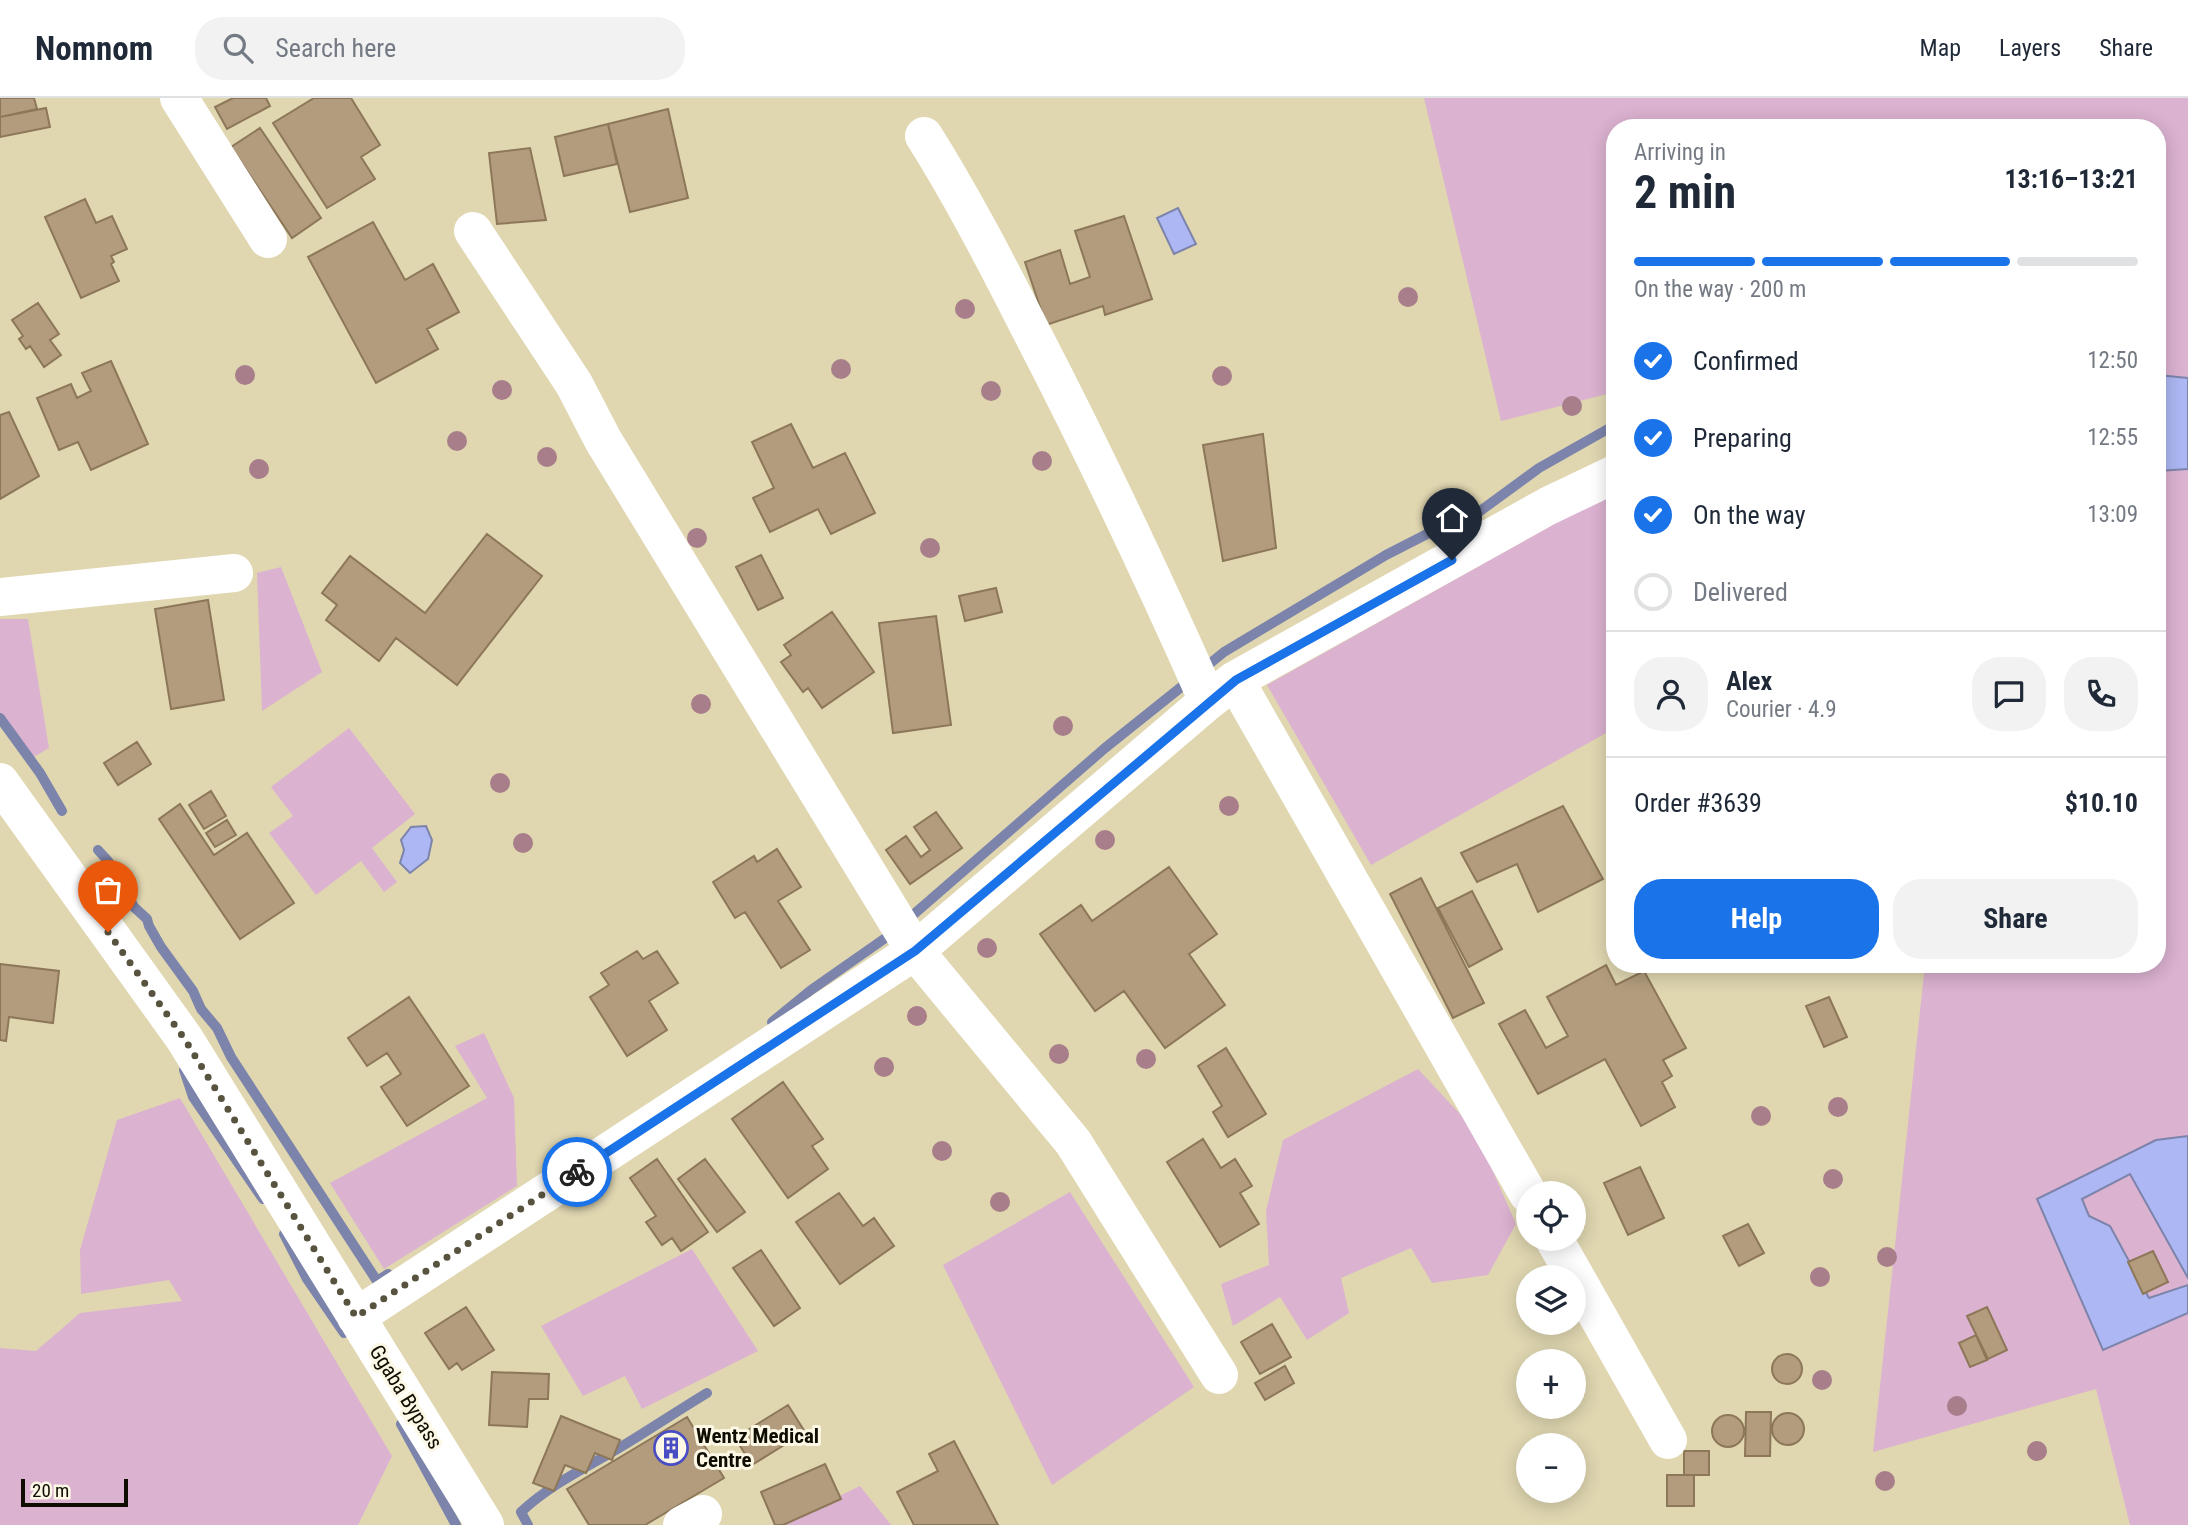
<!DOCTYPE html>
<html lang="en">
<head>
<meta charset="utf-8">
<style>
	:root { --surface:#fff; --page:#f2f2f3; --text:#1f2937; --muted:#747a83; --line:#e0e1e3; --accent:#1a73e8 }
	body { margin:0; font-family:"Roboto Condensed",sans-serif; background:var(--page); color:var(--text); height:100vh; display:flex; flex-direction:column; font-size:26px; white-space:nowrap }
	* { box-sizing:border-box; margin:0 }
	p { font-size:23px; color:var(--muted) }
	.icon { flex:none; width:38px; height:38px; fill:none; stroke:currentColor; stroke-width:2; stroke-linecap:round; stroke-linejoin:round }
	.map { position:relative; flex:1; overflow:hidden }
	.side { position:absolute; left:1606px; top:21px; width:560px; height:854px; display:flex; flex-direction:column; background:var(--surface); border-radius:28px; box-shadow:0 4px 18px #0003 }
	.side>* { flex:none }
	.buttons { position:absolute; left:1516px; top:1083px; display:grid; gap:14px }
	.buttons a { display:grid; place-items:center; width:70px; height:70px; border-radius:50%; background:var(--surface); box-shadow:0 4px 18px #0003; font-size:35px }
	.scale { position:absolute; left:21px; bottom:18px; width:107px; box-sizing:border-box; padding-left:7px; border:4px solid #0f0c02; border-top:0; font-size:19px; line-height:24px; white-space:nowrap; color:#0f0c02; -webkit-text-stroke:5px #fcf8e5; paint-order:stroke }
	.pin { position:absolute; display:grid; place-items:center; width:60px; height:60px; color:#fff; margin:-72px -30px; border-radius:50% 50% 50% 0; rotate:-45deg; box-shadow:0 0 7px #0007 }
	.pin .icon { rotate:45deg }
	.courier { position:absolute; display:grid; place-items:center; width:70px; height:70px; margin:-35px; border:5px solid #1a73e8; border-radius:50%; background:#fff; color:#222; box-shadow:0 2px 9px #0007 }
	.headline em { font-style:normal; font-weight:700 }
	.headline div { display:flex; flex-direction:column-reverse }
	.headline { display:flex; align-items:center; justify-content:space-between; height:119px; padding:0 28px }
	h1 { font-size:46px; font-weight:700; line-height:52px }
	.bar { display:grid; grid-template-columns:repeat(4,1fr); gap:10px 7px; align-content:center; height:84px; padding:0 28px }
	.bar i { height:9px; border-radius:5px; background:var(--line) }
	.bar .current { background:var(--accent) }
	.bar p { grid-column:span 4 }
	.line { display:flex; align-items:center; gap:18px; padding:0 28px; border-top:2px solid var(--line) }
	.line div { flex:1 }
	.round { display:grid; place-items:center; flex:none; width:74px; height:74px; border-radius:28px; background:var(--page) }
	ol { padding:0 28px; list-style:none }
	li { display:flex; align-items:center; gap:21px; height:77px }
	li p { margin-inline-start:auto }
	li .icon { padding:7px; border-radius:50%; background:var(--accent); color:#fff; stroke-width:4 }
	li:last-child { color:var(--muted) }
	li i { width:38px; height:38px; border:4px solid var(--line); border-radius:50% }
	.primary-button { display:flex; gap:14px; margin-top:auto; padding:14px 28px }
	.primary-button a { flex:1; height:80px; border-radius:28px; background:var(--accent); color:#fff; font-size:28px; font-weight:700; line-height:80px; text-align:center }
	.primary-button a+a { background:var(--page); color:var(--text) }
	header { display:flex; align-items:center; gap:42px; box-sizing:border-box; height:98px; padding:0 35px; background:var(--surface); border-bottom:2px solid var(--line) }
	header strong { font-size:33px }
	nav { display:flex; gap:38px; margin-inline-start:auto; font-size:24px }
	.search { width:490px; height:63px; background:var(--page); display:flex; align-items:center; gap:18px; box-sizing:border-box; padding:0 24px; border-radius:28px; color:var(--muted); font-size:26px }
	.map>svg:first-child { display:block }
</style>
</head>
<body>
<header>
<strong>Nomnom</strong>
<div class="search"><svg class="icon" aria-label="search" viewBox="0 0 24 24"><circle cx="10" cy="10" r="6"/><path d="M15 15l6 6"/></svg>Search here</div>
<nav><a>Map</a><a>Layers</a><a>Share</a></nav>
</header>
<div class="map">
<svg width="2188" height="1427" viewBox="0 0 2188 1427">
	<rect width="100%" height="100%" fill="#e0d7b1"/>
	<path fill="#dbb2d0" d="M 1424,0 L 2188,0 L 2188,1427 L 2130,1427 L 2096,1291 L 1873,1354 L 1925,866 L 2158,866 L 2158,30 L 1615,30 L 1615,294 L 1501,323 Z
		M 1615,392 L 1615,630 L 1371,767 L 1267,587 Z
		M 281,469 L 322,574 L 262,613 L 257,475 Z
		M 0,521 L 28,521 L 49,650 L 27,663 L 0,616 Z
		M 349,630 L 415,716 L 372,750 L 397,784 L 384,794 L 361,763 L 316,797 L 269,735 L 293,718 L 271,689 Z
		M 484,935 L 514,1000 L 517,1088 L 384,1171 L 330,1085 L 487,1000 L 455,948 Z
		M 1418,971 L 1475,1032 L 1516,1126 L 1488,1177 L 1432,1185 L 1411,1150 L 1341,1180 L 1349,1215 L 1307,1242 L 1280,1199 L 1233,1228 L 1221,1186 L 1269,1167 L 1266,1113 L 1283,1042 Z
		M 180,1000 L 392,1358 L 358,1427 L 0,1427 L 0,1250 L 36,1253 L 80,1215 L 182,1203 L 169,1182 L 81,1196 L 80,1152 L 117,1022 Z
		M 1070,1094 L 1194,1289 L 1052,1387 L 943,1167 Z
		M 692,1151 L 758,1253 L 642,1311 L 625,1278 L 583,1298 L 541,1228 Z
		M 860,1388 L 891,1427 L 780,1427 Z"/>
	<path fill="#acb7f3" stroke="#7d84ab" stroke-width="2" d="M 1178,110 L 1196,146 L 1174,156 L 1157,120 Z
		M 2158,277 L 2188,280 L 2188,371 L 2158,373 Z
		M 426,728 L 432,742 L 428,761 L 410,775 L 400,765 L 404,752 L 401,742 L 411,729 Z
		M 2188,1038 L 2188,1180 L 2130,1076 L 2082,1101 L 2089,1118 L 2110,1128 L 2149,1200 L 2188,1187 L 2188,1215 L 2103,1252 L 2037,1101 L 2156,1042 Z"/>
	<g fill="none" stroke-linecap="round" stroke-linejoin="round">
		<path stroke="#7d84ab" stroke-width="10" d="M 1202,572 L 1224,554 L 1386,457 L 1429,435 L 1472,419 L 1539,370 L 1615,327
			M 0,620 L 40,675 L 62,713
			M 98,752 L 108,763 L 134,809 L 147,821 L 149,828 L 161,849 L 193,893 L 201,911 L 217,930 L 231,959 L 377,1183 L 388,1176
			M 906,823 L 1105,650 L 1190,582
			M 772,924 L 811,892 L 894,834
			M 184,972 L 193,999 L 263,1101
			M 284,1136 L 307,1181 L 344,1235
			M 401,1326 L 456,1427
			M 528,1427 L 521,1414 C 552,1385 588,1369 624,1347 C 652,1330 679,1312 707,1295"/>
	</g>
	<path fill="#b29c7d" stroke="#8d7759" stroke-width="2" d="M 0,0 L 34,0 L 37,11 L 0,19 Z
		M 233,0 L 266,0 L 270,8 L 227,31 L 215,9 Z
		M 314,0 L 351,0 L 380,47 L 361,59 L 375,81 L 327,110 L 273,25 Z
		M 46,10 L 50,29 L 0,39 L 0,19 Z
		M 668,11 L 688,100 L 630,114 L 608,26 Z
		M 608,26 L 617,66 L 564,78 L 555,39 Z
		M 260,30 L 321,120 L 292,140 L 231,49 Z
		M 530,50 L 546,122 L 497,126 L 489,55 Z
		M 85,101 L 96,125 L 112,118 L 127,151 L 111,158 L 114,164 L 111,166 L 119,183 L 81,200 L 45,119 Z
		M 1124,118 L 1152,201 L 1105,217 L 1103,208 L 1046,227 L 1025,164 L 1060,152 L 1070,186 L 1090,179 L 1075,133 Z
		M 373,124 L 405,182 L 433,166 L 459,214 L 427,231 L 438,251 L 376,285 L 308,159 Z
		M 38,205 L 59,236 L 50,242 L 61,257 L 44,269 L 30,248 L 26,251 L 19,241 L 23,238 L 12,222 Z
		M 111,263 L 148,346 L 91,372 L 78,344 L 59,352 L 37,300 L 71,286 L 77,300 L 91,293 L 82,275 Z
		M 9,314 L 39,378 L 0,401 L 0,317 Z
		M 791,326 L 813,370 L 845,355 L 875,415 L 831,436 L 818,411 L 770,434 L 753,400 L 774,390 L 752,344 Z
		M 1263,336 L 1276,450 L 1223,463 L 1203,347 Z
		M 487,436 L 542,478 L 457,587 L 396,540 L 379,563 L 326,522 L 337,507 L 322,495 L 350,458 L 425,515 Z
		M 761,457 L 783,500 L 758,512 L 736,469 Z
		M 996,490 L 1002,514 L 965,523 L 959,498 Z
		M 208,502 L 224,602 L 171,611 L 155,511 Z
		M 832,514 L 874,574 L 822,610 L 808,590 L 803,594 L 781,564 L 791,557 L 784,547 Z
		M 936,518 L 951,627 L 893,635 L 879,525 Z
		M 137,644 L 151,666 L 118,687 L 104,665 Z
		M 211,693 L 226,718 L 204,731 L 189,707 Z
		M 180,706 L 214,757 L 247,735 L 294,805 L 240,841 L 159,721 Z
		M 1563,708 L 1603,781 L 1538,814 L 1517,766 L 1477,784 L 1461,755 Z
		M 936,714 L 962,750 L 910,786 L 886,752 L 906,738 L 921,759 L 930,752 L 914,729 Z
		M 227,722 L 236,737 L 215,749 L 206,735 Z
		M 777,751 L 801,789 L 778,803 L 810,852 L 781,870 L 745,814 L 735,820 L 713,784 L 754,758 L 757,764 Z
		M 1169,769 L 1217,836 L 1189,856 L 1225,907 L 1165,950 L 1124,893 L 1095,913 L 1040,836 L 1081,807 L 1092,823 Z
		M 1421,780 L 1484,905 L 1453,920 L 1390,796 Z
		M 1472,793 L 1502,851 L 1469,869 L 1438,810 Z
		M 637,853 L 643,861 L 657,853 L 678,885 L 649,903 L 667,932 L 627,958 L 590,899 L 609,887 L 601,875 Z
		M 0,866 L 59,873 L 53,925 L 9,919 L 6,943 L 0,942 Z
		M 1606,867 L 1616,887 L 1644,873 L 1686,950 L 1663,962 L 1672,978 L 1662,984 L 1675,1009 L 1641,1028 L 1605,961 L 1538,996 L 1499,926 L 1525,912 L 1546,950 L 1568,938 L 1547,899 Z
		M 409,899 L 469,988 L 407,1028 L 381,989 L 401,976 L 387,955 L 367,968 L 348,940 Z
		M 1829,899 L 1847,939 L 1824,949 L 1806,908 Z
		M 1226,950 L 1266,1016 L 1228,1039 L 1213,1014 L 1222,1008 L 1198,968 Z
		M 783,984 L 823,1041 L 812,1048 L 828,1071 L 788,1100 L 732,1021 Z
		M 1203,1041 L 1221,1070 L 1235,1061 L 1252,1088 L 1240,1095 L 1259,1126 L 1220,1149 L 1167,1064 Z
		M 657,1061 L 708,1134 L 681,1153 L 672,1140 L 662,1147 L 646,1124 L 656,1118 L 630,1080 Z
		M 705,1061 L 745,1114 L 717,1134 L 678,1081 Z
		M 1640,1069 L 1664,1120 L 1628,1137 L 1604,1085 Z
		M 839,1095 L 863,1128 L 874,1120 L 894,1148 L 840,1186 L 796,1124 Z
		M 1748,1126 L 1764,1155 L 1739,1168 L 1723,1138 Z
		M 761,1152 L 800,1210 L 774,1228 L 733,1170 Z
		M 2153,1153 L 2168,1184 L 2143,1196 L 2128,1164 Z
		M 466,1209 L 494,1252 L 462,1272 L 457,1265 L 449,1271 L 425,1235 Z
		M 1987,1209 L 2007,1252 L 1988,1261 L 1967,1218 Z
		M 1272,1226 L 1291,1259 L 1260,1276 L 1241,1244 Z
		M 1976,1237 L 1987,1262 L 1970,1269 L 1959,1245 Z
		M1772 1271a15 15 0 1 1 30 0a15 15 0 1 1-30 0Z
		M 1285,1268 L 1294,1285 L 1265,1302 L 1255,1285 Z
		M 492,1274 L 549,1276 L 548,1301 L 529,1301 L 527,1329 L 489,1327 Z
		M 788,1307 L 805,1334 L 752,1367 L 735,1340 Z
		M 1746,1314 L 1771,1314 L 1770,1358 L 1745,1358 Z
		M1772 1331a16 16 0 1 1 32 0a16 16 0 1 1-32 0Z
		M1712 1333a16 16 0 1 1 32 0a16 16 0 1 1-32 0Z
		M 561,1318 L 620,1342 L 612,1362 L 595,1355 L 586,1375 L 565,1367 L 554,1393 L 533,1385 Z
		M 687,1319 L 724,1380 L 645,1427 L 589,1427 L 567,1391 Z
		M 954,1343 L 998,1427 L 914,1427 L 897,1394 L 938,1373 L 929,1356 Z
		M 1684,1353 L 1709,1353 L 1709,1377 L 1684,1377 Z
		M 825,1366 L 841,1401 L 783,1427 L 775,1427 L 761,1394 Z
		M 1667,1377 L 1694,1377 L 1694,1408 L 1667,1408 Z"/>
	<g fill="none" stroke-linecap="round" stroke-linejoin="round">
		<path stroke="#fff" stroke-width="38" d="M 179,0 L 268,141
			M 473,133 L 574,286 L 603,342 L 915,853 L 1208,603 C 1152,477 1093,352 1029,229 C 996,164 963,100 924,38
			M 0,499 L 234,475
			M 1235,582 L 1548,408 L 1615,376
			M 1208,603 L 1235,582 L 1528,1096
			M 0,684 L 184,940 L 485,1427
			M 1554,1141 L 1668,1342
			M 356,1219 L 915,853 L 1073,1044 L 1219,1277
			M 682,1427 L 703,1416"/>
	</g>
	<g fill="#a77e8a">
		<circle cx="1408" cy="199" r="10"/>
		<circle cx="965" cy="211" r="10"/>
		<circle cx="841" cy="271" r="10"/>
		<circle cx="245" cy="277" r="10"/>
		<circle cx="1222" cy="278" r="10"/>
		<circle cx="502" cy="292" r="10"/>
		<circle cx="991" cy="293" r="10"/>
		<circle cx="1572" cy="308" r="10"/>
		<circle cx="457" cy="343" r="10"/>
		<circle cx="547" cy="359" r="10"/>
		<circle cx="1042" cy="363" r="10"/>
		<circle cx="259" cy="371" r="10"/>
		<circle cx="697" cy="440" r="10"/>
		<circle cx="930" cy="450" r="10"/>
		<circle cx="701" cy="606" r="10"/>
		<circle cx="1063" cy="628" r="10"/>
		<circle cx="500" cy="685" r="10"/>
		<circle cx="1229" cy="708" r="10"/>
		<circle cx="1105" cy="742" r="10"/>
		<circle cx="523" cy="745" r="10"/>
		<circle cx="987" cy="850" r="10"/>
		<circle cx="917" cy="918" r="10"/>
		<circle cx="1059" cy="956" r="10"/>
		<circle cx="1146" cy="961" r="10"/>
		<circle cx="884" cy="969" r="10"/>
		<circle cx="1838" cy="1009" r="10"/>
		<circle cx="1761" cy="1018" r="10"/>
		<circle cx="942" cy="1053" r="10"/>
		<circle cx="1833" cy="1081" r="10"/>
		<circle cx="1000" cy="1104" r="10"/>
		<circle cx="1887" cy="1159" r="10"/>
		<circle cx="1820" cy="1179" r="10"/>
		<circle cx="1822" cy="1282" r="10"/>
		<circle cx="1957" cy="1308" r="10"/>
		<circle cx="2037" cy="1353" r="10"/>
		<circle cx="1885" cy="1383" r="10"/>
	</g>
	<g fill="none" stroke-linecap="round" stroke-linejoin="round">
		<path stroke="#58533f" stroke-width="7" stroke-dasharray="0 12.6" d="M 108,834 L 184,940 L 356,1219 L 577,1074"/>
		<path stroke="#1a73e8" stroke-width="9" d="M 577,1074 L 915,853 L 1236,582 L 1452,462"/>
	</g>
	<defs>
		<g id="building-ring" transform="scale(1.75)"><circle r="9.5" fill="#fcf8e5" stroke="#494dc3" stroke-width="1.5"/><path d="M-4-6H4V6H1V3H-1V6H-4ZM-2.5-4.3h1.7v1.8h-1.7ZM.8-4.3h1.7v1.8H.8ZM-2.5-1h1.7V.8h-1.7ZM.8-1h1.7V.8H.8Z" fill="#494dc3"/></g>
	</defs>
	<g fill-rule="evenodd">
		<use href="#building-ring" x="671" y="1350"/>
	</g>
	<g text-anchor="middle" dominant-baseline="central" stroke-width="6" stroke-linejoin="round" paint-order="stroke">
		<g font-size="21" fill="#0f0c02" stroke="#fcf8e5">
			<text transform="translate(406 1299) rotate(58)">Ggaba Bypass</text>
		</g>
		<g font-size="21" font-weight="bold" fill="#0f0c02" stroke="#fcf8e5" text-anchor="start">
			<text x="696" y="1338">Wentz Medical<tspan x="696" dy="24">Centre</tspan></text>
		</g>
	</g>
</svg>
<div class="buttons">
<a><svg class="icon" aria-label="locate" viewBox="0 0 24 24"><circle cx="12" cy="12" r="6"/><path d="M12 2v4M12 18v4M2 12h4M18 12h4"/></svg></a>
<a><svg class="icon" aria-label="layers" viewBox="0 0 24 24"><path d="M12 4l9 5-9 5-9-5zM3 14l9 5 9-5"/></svg></a>
<a>+</a>
<a>−</a>
</div>
<div class="scale">20 m</div>
<div class="pin" style="left:108px;top:834px;background:#ea580c"><svg class="icon" aria-label="bag" viewBox="0 0 24 24"><path d="M5 8h14l-1 12H6zM9 8a3 3 0 0 1 6 0"/></svg></div>
<div class="pin" style="left:1452px;top:462px;background:#1f2937"><svg class="icon" aria-label="home" viewBox="0 0 24 24"><path d="M3 11l9-7 9 7M6 9v11h12V9"/></svg></div>
<div class="courier" style="left:577px;top:1074px"><svg class="icon" aria-label="bike" viewBox="0 0 24 24"><circle cx="6" cy="16" r="4"/><circle cx="18" cy="16" r="4"/><path d="M6 16l4-8h5l3 8M10 8l3 8H6M13 5h3"/></svg></div>
<section class="side">
<div class="headline"><div><h1>2 min</h1><p>Arriving in</p></div><em>13:16–13:21</em></div>
<div class="bar"><i class="current"></i><i class="current"></i><i class="current"></i><i></i><p>On the way · 200 m</p></div>
<ol>
<li><svg class="icon" aria-label="check" viewBox="0 0 24 24"><path d="M5 12l5 5 9-10"/></svg>Confirmed<p>12:50</p></li>
<li><svg class="icon" aria-label="check" viewBox="0 0 24 24"><path d="M5 12l5 5 9-10"/></svg>Preparing<p>12:55</p></li>
<li><svg class="icon" aria-label="check" viewBox="0 0 24 24"><path d="M5 12l5 5 9-10"/></svg>On the way<p>13:09</p></li>
<li><i></i>Delivered</li>
</ol>
<div class="line" style="height:126px"><a class="round"><svg class="icon" aria-label="person" viewBox="0 0 24 24"><circle cx="12" cy="8" r="4"/><path d="M4 21q1-7 8-7t8 7"/></svg></a><div><b>Alex</b><p>Courier · 4.9</p></div><a class="round"><svg class="icon" aria-label="chat" viewBox="0 0 24 24"><path d="M4 5h16v11H9l-5 4z"/></svg></a><a class="round"><svg class="icon" aria-label="phone" viewBox="0 0 24 24"><path d="M5 4h4l2 5-3 2q2 4 5 5l2-3 5 2v4C11 20 4 13 5 4z"/></svg></a></div>
<div class="line" style="height:91px"><div>Order #3639</div><b>$10.10</b></div>
<div class="primary-button"><a>Help</a><a>Share</a></div>
</section>
</div>
</body>
</html>
